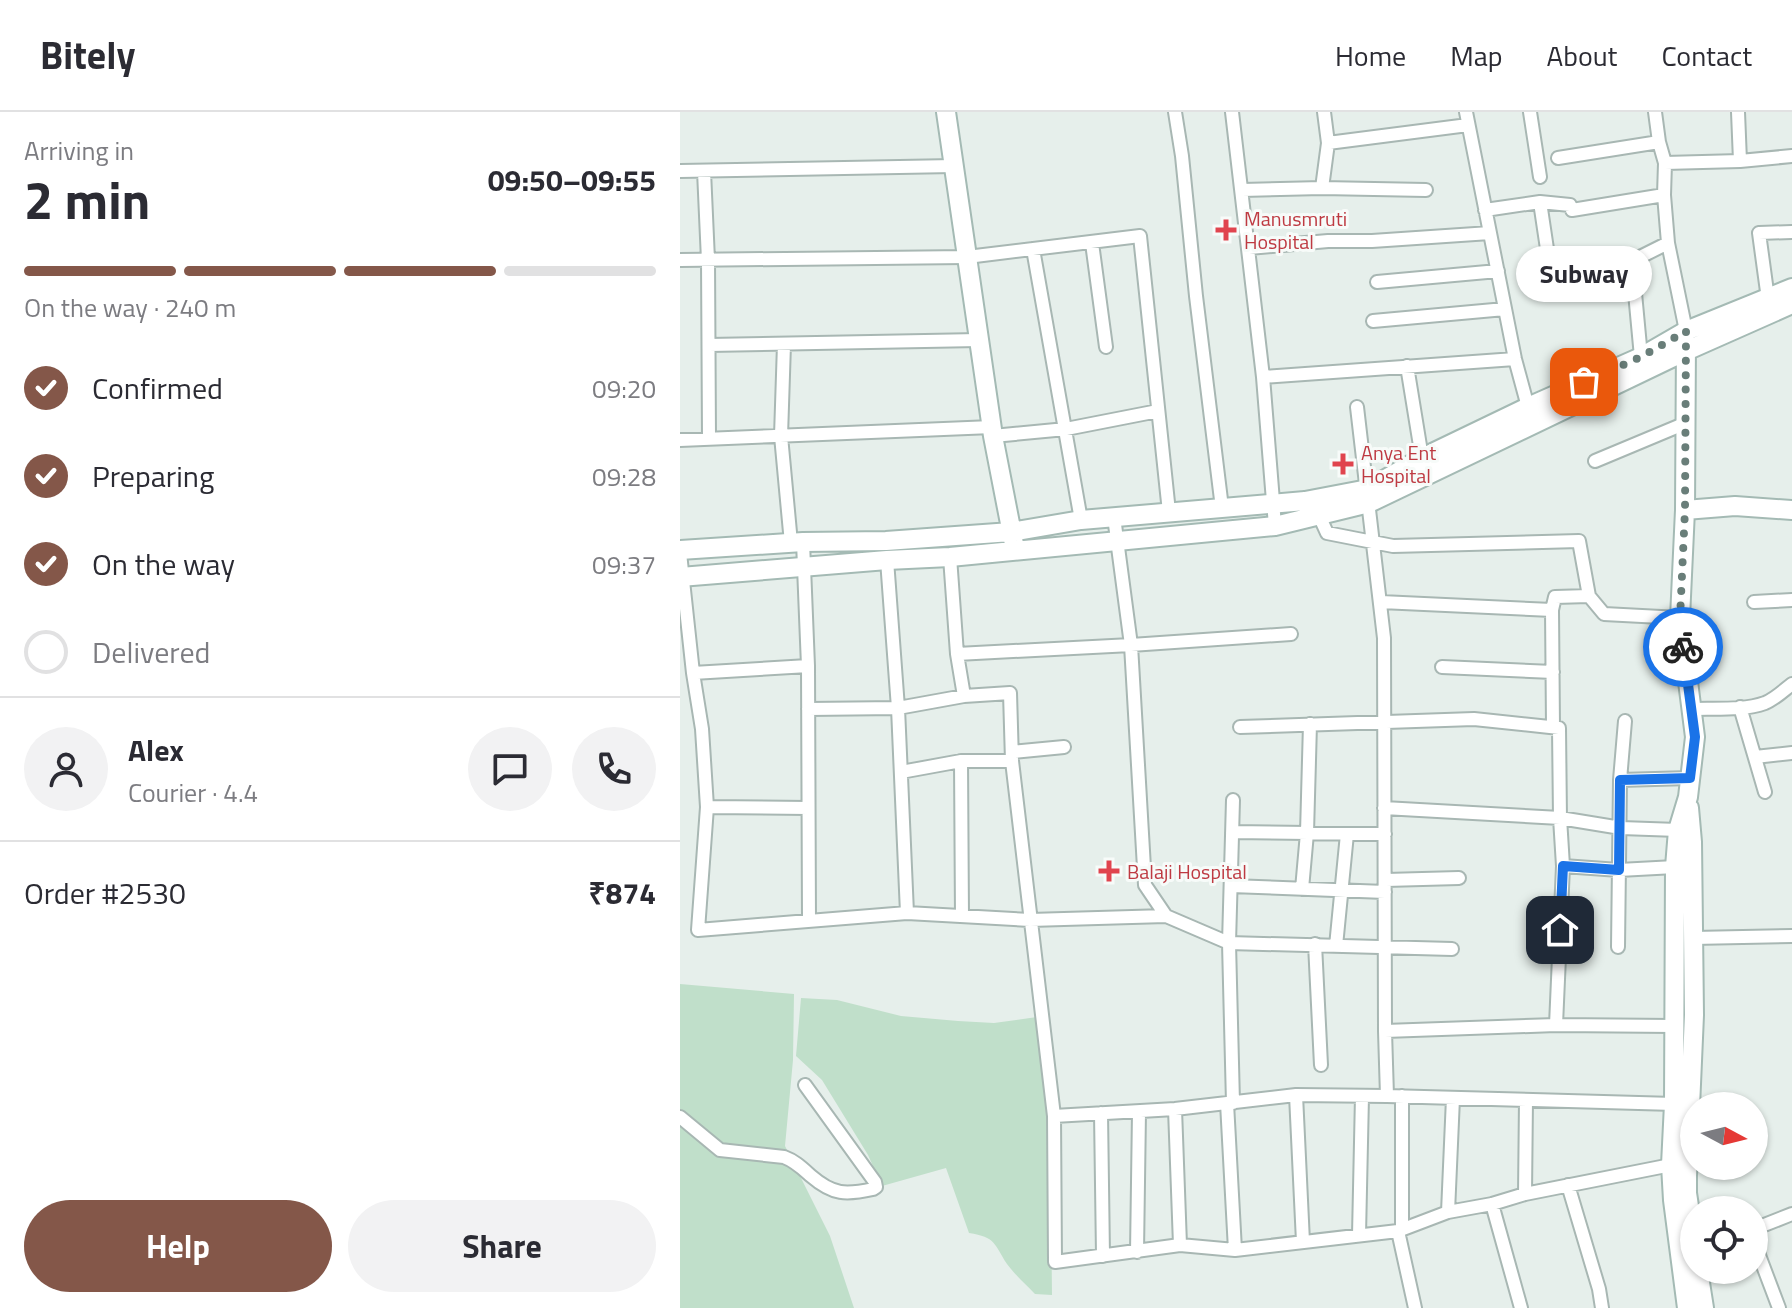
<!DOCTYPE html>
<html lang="en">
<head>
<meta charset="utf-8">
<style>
	:root { --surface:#fff; --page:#f2f2f3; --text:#2b2b33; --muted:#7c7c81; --line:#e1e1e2; --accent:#845749 }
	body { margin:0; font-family:"Titillium Web",sans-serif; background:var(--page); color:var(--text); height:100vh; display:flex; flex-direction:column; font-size:30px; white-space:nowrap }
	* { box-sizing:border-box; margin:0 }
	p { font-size:26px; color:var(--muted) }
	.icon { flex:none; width:44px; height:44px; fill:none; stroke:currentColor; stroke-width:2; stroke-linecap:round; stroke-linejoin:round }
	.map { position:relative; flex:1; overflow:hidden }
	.panel { display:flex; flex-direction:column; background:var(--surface); width:680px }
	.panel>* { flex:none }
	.needle { width:52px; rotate:97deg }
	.buttons { position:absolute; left:1000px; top:980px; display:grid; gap:16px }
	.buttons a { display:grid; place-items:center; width:88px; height:88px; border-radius:50%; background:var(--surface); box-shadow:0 2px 6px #0004; font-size:40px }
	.pin { position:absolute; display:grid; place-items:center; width:68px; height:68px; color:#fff; margin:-34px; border-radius:16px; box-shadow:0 4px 12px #0006 }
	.courier { position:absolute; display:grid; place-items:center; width:80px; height:80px; margin:-40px; border:6px solid #1a73e8; border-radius:50%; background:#fff; color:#222; box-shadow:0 2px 10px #0007 }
	.bubble { position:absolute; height:56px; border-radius:28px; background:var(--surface); box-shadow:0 2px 6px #0004; font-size:26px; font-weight:700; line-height:56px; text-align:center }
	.summary em { font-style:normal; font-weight:700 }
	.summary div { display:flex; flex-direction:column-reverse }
	.summary { display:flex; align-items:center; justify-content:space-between; height:136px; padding:0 24px }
	h1 { font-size:52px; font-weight:700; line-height:60px }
	.bar { display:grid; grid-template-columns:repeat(4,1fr); gap:12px 8px; align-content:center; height:96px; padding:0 24px }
	.bar i { height:10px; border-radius:6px; background:var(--line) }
	.bar .active { background:var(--accent) }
	.bar p { grid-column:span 4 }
	.line { display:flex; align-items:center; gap:20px; padding:0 24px; border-top:2px solid var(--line) }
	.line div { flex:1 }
	.round { display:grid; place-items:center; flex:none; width:84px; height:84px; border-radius:42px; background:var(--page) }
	ol { padding:0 24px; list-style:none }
	li { display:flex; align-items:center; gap:24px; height:88px }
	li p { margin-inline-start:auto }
	li .icon { padding:8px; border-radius:50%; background:var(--accent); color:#fff; stroke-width:4 }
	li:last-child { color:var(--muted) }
	li i { width:44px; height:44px; border:4px solid var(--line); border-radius:50% }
	.cta { display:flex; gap:16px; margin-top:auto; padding:16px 24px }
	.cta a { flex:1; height:92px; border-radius:48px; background:var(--accent); color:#fff; font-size:32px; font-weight:700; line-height:92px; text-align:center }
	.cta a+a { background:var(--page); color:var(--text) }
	header { display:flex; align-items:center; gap:48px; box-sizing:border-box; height:112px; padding:0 40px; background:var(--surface); border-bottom:2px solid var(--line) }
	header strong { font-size:38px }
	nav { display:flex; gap:44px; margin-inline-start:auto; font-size:28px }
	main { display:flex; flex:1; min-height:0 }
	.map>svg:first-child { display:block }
</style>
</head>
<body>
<header>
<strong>Bitely</strong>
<nav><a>Home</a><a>Map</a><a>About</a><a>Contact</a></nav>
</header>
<main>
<section class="panel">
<div class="summary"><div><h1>2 min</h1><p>Arriving in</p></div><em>09:50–09:55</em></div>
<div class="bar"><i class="active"></i><i class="active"></i><i class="active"></i><i></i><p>On the way · 240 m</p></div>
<ol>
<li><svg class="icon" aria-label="check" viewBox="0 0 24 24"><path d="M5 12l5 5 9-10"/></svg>Confirmed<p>09:20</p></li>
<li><svg class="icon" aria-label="check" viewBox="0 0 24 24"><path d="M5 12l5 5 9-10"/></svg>Preparing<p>09:28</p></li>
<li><svg class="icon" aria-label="check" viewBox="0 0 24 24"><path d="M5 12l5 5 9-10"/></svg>On the way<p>09:37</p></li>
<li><i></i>Delivered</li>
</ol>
<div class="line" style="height:144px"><a class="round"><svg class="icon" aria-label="person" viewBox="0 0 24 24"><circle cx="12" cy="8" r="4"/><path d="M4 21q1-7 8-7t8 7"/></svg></a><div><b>Alex</b><p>Courier · 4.4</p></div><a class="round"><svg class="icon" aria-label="chat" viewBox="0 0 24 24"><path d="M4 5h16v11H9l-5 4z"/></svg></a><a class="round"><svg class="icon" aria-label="phone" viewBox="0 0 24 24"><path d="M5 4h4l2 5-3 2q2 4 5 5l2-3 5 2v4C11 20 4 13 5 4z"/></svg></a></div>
<div class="line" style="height:104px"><div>Order #2530</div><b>₹874</b></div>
<div class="cta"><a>Help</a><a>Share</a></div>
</section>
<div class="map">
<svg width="1112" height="1196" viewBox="0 0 1112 1196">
	<rect width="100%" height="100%" fill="#e6efeb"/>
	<path fill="#c0dfca" d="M 0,872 L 114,882 L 113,948 L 105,1034 L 150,1124 L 174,1196 L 0,1196 Z
		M 121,886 L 157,888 L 221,904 L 278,909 L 314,911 L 357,905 L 370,1005 L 372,1183 L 355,1182 C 346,1172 335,1163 327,1152 C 314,1132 316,1125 289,1121 L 266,1056 L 202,1074 L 188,1043 L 142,968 L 116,944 Z"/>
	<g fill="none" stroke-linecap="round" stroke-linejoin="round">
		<g stroke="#a8b7b3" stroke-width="16">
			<path id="street" d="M 495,0 L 502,44 L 516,184 L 542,396
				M 552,0 L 583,265 L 595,414
				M 786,0 L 835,247 L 848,295
				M 850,0 L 860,65
				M 975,0 L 979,30 L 985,51 L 984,83 L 988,131 L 1006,219
				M 1058,0 L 1060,49
				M 648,31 L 788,13
				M 878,46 L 979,30
				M 985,51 L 1060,49 L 1112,44
				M 0,59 L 274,54
				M 24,59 L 28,148 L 29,326
				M 642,76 L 648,31 L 644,0
				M 562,78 L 642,76 L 746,78
				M 860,90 L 890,93 L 892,98 L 984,83
				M 805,98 L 860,90 L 873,177
				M 412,131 L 426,235
				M 569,136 L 648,129 L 692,129 L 810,121
				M 353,137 L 401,408
				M 0,148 L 287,145 L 460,124 L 489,400
				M 952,149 L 961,245
				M 901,157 L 952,149 L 988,131
				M 697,170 L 818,159
				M 1088,187 L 1079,121 L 1112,120
				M 693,209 L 825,197
				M 104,232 L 101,324 L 111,431
				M 29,233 L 299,228
				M 727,254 L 742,346
				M 583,265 L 835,247
				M 677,295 L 704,526 L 705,919 L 707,984
				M 313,324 L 386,317 L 478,299
				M 0,328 L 312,315
				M 915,349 L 1006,311
				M 637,399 L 647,421 L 713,434 L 899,429 L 909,484 L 924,502 L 1000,506
				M 434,405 L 451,533 L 465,773 L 486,804 L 549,831 L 553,991
				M 123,430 L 128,554 L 129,808
				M 0,441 L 13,561 L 22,617 L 27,695 L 18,818 L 227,801 L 350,808 L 486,804
				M 270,445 L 277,542 L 284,584
				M 207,448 L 218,596 L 227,801
				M 701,490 L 872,498
				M 1074,490 L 1112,488
				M 277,542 L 451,533 L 611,522
				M 762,555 L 873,560
				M 13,561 L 128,554
				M 1060,595 L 1085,680
				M 128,597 L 218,596 L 284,584 L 330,581 L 332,649 L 374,1004 L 375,1150 L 500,1133 L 555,1138 L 718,1119 L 768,1100 L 812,1092 L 845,1082 L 991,1053
				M 1011,597 C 1034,596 1063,599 1085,591 C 1095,587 1103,579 1112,572
				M 560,615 L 794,607 L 879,616 L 880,706 L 883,754 L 876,913
				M 873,615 L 872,498 L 875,485 L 909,484
				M 332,640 L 384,635
				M 1075,645 L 1112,641
				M 281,649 L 282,804
				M 221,660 L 281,649 L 332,649
				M 940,668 L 1010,666
				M 553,688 L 549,831 L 772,837
				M 27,695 L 128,696
				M 704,696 L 880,706 L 941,716 L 998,718
				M 552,720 L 705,722
				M 883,754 L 939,758 L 995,755
				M 706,768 L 779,766
				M 551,774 L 705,780
				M 622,777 L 627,721 L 630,612
				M 1013,826 L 1112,824
				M 635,832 L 641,953
				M 656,834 L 667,722
				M 938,835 L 940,668 L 945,609
				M 705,919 L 876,913 L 994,914
				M 616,983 L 623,1130
				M 722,984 L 722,1117
				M 547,991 L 555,1138
				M 495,997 L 500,1133
				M 421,1001 L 423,1144
				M 374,1004 L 495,997 L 616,983 L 707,984 L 994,992
				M 0,1005 L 40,1038 L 104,1045 C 115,1049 122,1056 131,1064 C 153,1083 166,1083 193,1077 L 196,1075 L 195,1070 L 125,973
				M 888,1073 L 919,1177 L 922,1196
				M 845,1082 L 846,988
				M 812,1092 L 841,1196
				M 768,1100 L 773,986
				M 1074,1117 L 1112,1102
				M 718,1119 L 735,1196
				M 679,1123 L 682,984
				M 1074,1130 L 1099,1196
				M 457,1140 L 459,1000"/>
		</g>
		<g stroke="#a4bab4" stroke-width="22">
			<path id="secondary" d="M 266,0 L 313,324 L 334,432
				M 1006,230 L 1005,398 L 1000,506 L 1015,625 L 1008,685 L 998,718 L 995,755 L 994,992 L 991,1053 L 993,1088 L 1007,1196
				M 1005,398 L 1055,394 L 1112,398
				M 0,438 L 123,430 L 206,429 L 331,420 L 401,408 L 625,389 L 688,377 L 742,346 L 848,295 L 961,245 L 1006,219 L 1112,176
				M 0,465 L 207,448 L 270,445 L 595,414 L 689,391 L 1006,239 L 1112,192
				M 1009,696 L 1012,730 L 1014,903 L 1007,1064 L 1007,1081 L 1014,1127
				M 1018,1158 L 1024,1196"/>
		</g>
		<use href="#street" stroke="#fff" stroke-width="12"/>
		<use href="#secondary" stroke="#fff" stroke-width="18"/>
	</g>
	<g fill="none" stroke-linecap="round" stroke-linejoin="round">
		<path stroke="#697e79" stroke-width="8" stroke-dasharray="0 14.4" d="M 904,270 L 961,245 L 1006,219 L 1005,398 L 1000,506 L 1003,535"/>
		<path stroke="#1a73e8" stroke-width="10" d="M 880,818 L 883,754 L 939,758 L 940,668 L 1010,666 L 1015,625 L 1003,535"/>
	</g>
	<g fill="#e0444e" stroke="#f7fbf9" stroke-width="3">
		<path d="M542 106h8v8h8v8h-8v8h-8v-8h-8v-8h8z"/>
		<path d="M659 340h8v8h8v8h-8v8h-8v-8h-8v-8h8z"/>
		<path d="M425 747h8v8h8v8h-8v8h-8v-8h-8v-8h8z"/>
	</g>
	<g text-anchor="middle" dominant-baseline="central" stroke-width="6" stroke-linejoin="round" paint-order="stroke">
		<g font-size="20" fill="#be3a42" stroke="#f7fbf9" text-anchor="start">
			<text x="564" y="106">Manusmruti<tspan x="564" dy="23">Hospital</tspan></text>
			<text x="681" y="340">Anya Ent<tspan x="681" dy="23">Hospital</tspan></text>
			<text x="447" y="759">Balaji Hospital</text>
		</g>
	</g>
</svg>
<div class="buttons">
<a><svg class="needle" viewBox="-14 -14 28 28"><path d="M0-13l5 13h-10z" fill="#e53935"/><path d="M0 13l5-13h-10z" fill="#7c7c81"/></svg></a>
<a><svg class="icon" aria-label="locate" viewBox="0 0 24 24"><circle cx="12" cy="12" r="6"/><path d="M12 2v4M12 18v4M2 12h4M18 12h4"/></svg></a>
</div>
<div class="pin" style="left:904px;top:270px;background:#ea580c"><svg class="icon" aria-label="bag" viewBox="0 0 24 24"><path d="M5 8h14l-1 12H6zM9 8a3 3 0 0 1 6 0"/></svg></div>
<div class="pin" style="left:880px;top:818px;background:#1f2937"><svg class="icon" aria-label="home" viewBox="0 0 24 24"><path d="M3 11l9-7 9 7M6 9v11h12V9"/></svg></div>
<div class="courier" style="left:1003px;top:535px"><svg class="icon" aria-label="bike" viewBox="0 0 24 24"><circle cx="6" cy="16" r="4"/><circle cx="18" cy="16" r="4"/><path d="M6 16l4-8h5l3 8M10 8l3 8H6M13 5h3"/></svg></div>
<div class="bubble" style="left:836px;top:134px;width:136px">Subway</div>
</div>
</main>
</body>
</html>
